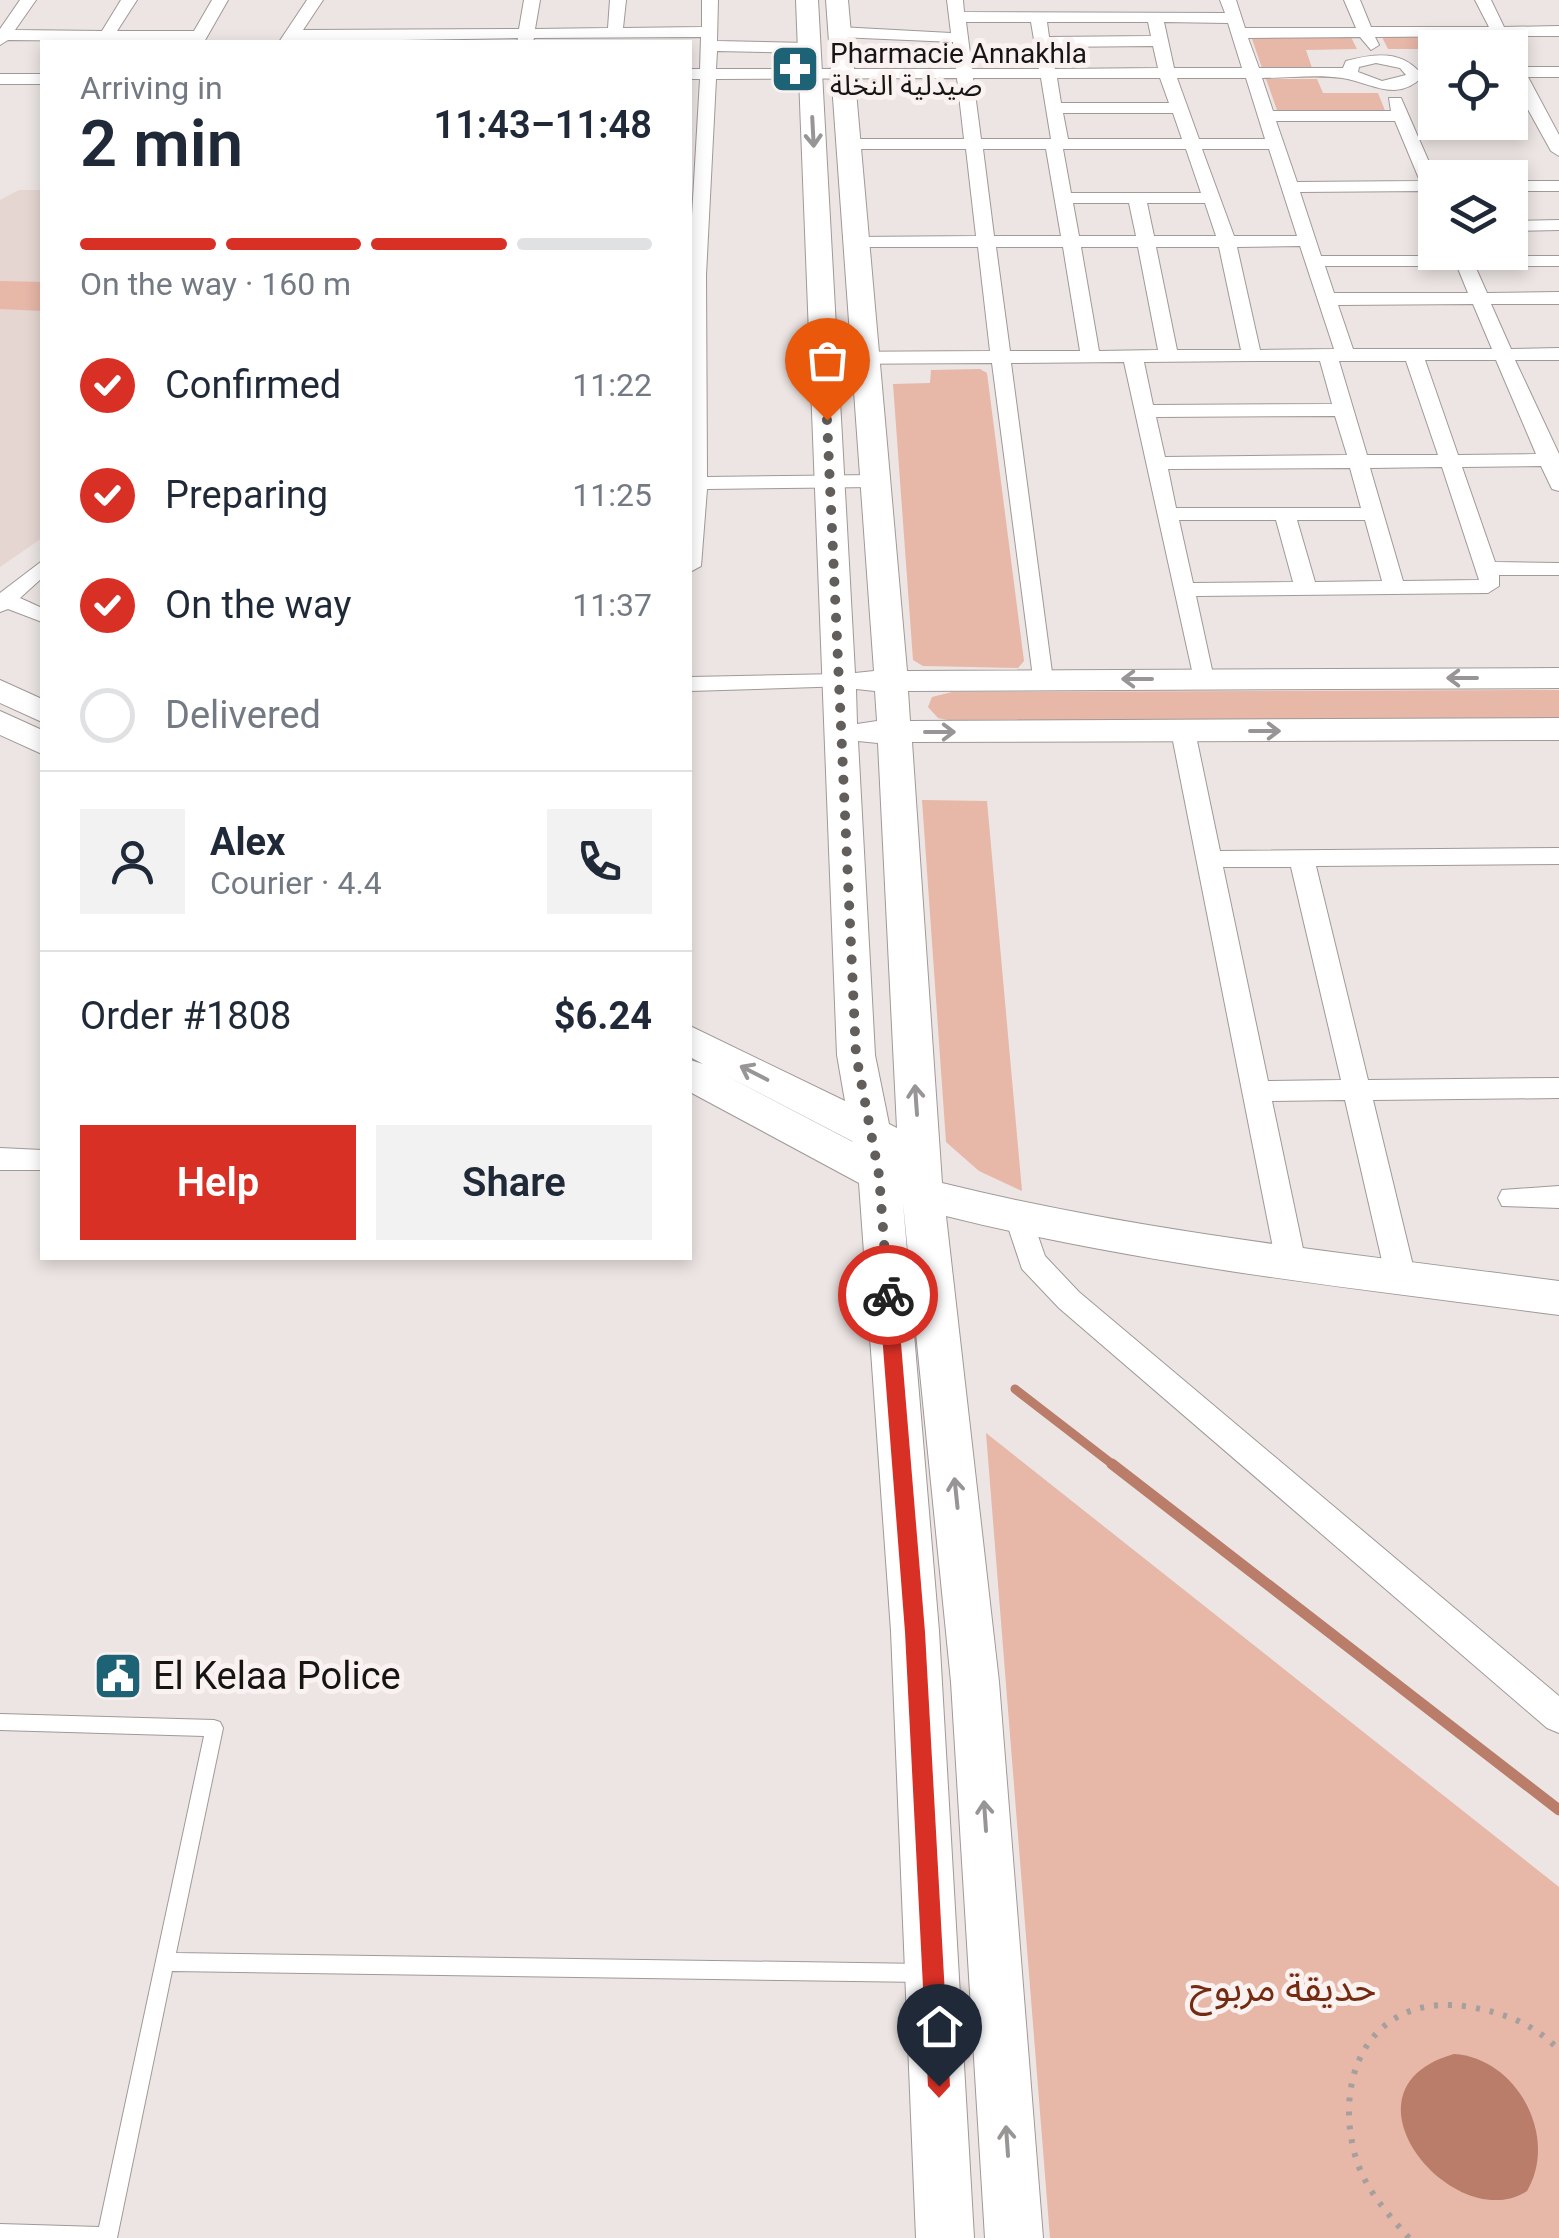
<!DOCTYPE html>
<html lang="en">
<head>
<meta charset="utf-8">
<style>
	:root { --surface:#fff; --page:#f2f2f3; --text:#1f2937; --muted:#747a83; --line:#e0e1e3; --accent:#d93025 }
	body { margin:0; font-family:Roboto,"Noto Sans Arabic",sans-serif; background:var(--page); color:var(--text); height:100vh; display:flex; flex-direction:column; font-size:38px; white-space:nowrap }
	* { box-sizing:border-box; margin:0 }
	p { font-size:32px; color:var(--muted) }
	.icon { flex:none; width:55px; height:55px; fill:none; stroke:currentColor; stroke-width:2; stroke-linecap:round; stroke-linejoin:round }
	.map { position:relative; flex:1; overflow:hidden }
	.drawer { position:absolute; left:40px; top:40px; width:652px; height:1220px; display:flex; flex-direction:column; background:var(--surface); border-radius:0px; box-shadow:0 5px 15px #0003 }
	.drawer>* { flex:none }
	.tools { position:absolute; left:1418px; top:30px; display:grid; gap:20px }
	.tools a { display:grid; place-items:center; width:110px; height:110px; border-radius:0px; background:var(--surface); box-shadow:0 5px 15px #0003; font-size:50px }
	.pin { position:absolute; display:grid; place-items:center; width:85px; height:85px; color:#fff; margin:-102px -42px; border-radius:50% 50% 50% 0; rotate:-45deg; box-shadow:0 0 10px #0007 }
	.pin .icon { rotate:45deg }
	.courier { position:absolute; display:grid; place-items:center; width:100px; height:100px; margin:-50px; border:8px solid #d93025; border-radius:50%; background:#fff; color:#222; box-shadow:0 2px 12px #0007 }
	.summary em { font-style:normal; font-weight:600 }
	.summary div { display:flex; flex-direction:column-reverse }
	.summary { display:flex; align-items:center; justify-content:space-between; height:170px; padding:0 40px }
	h1 { font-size:65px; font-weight:600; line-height:75px }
	.bar { display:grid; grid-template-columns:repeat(4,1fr); gap:15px 10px; align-content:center; height:120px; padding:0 40px }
	.bar i { height:12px; border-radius:8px; background:var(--line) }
	.bar .active { background:var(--accent) }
	.bar p { grid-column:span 4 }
	.line { display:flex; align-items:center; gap:25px; padding:0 40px; border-top:2px solid var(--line) }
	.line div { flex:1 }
	.round { display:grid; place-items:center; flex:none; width:105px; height:105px; border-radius:0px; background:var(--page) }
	ol { padding:0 40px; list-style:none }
	li { display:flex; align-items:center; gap:30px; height:110px }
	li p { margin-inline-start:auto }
	li .icon { padding:10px; border-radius:50%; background:var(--accent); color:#fff; stroke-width:4 }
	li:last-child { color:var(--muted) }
	li i { width:55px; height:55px; border:5px solid var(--line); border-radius:50% }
	.cta { display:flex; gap:20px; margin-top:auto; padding:20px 40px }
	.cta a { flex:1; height:115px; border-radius:0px; background:var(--accent); color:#fff; font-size:40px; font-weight:600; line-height:115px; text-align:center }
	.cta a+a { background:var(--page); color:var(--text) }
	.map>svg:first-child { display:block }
</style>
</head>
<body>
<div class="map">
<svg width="1559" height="2238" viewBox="0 0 1559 2238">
	<rect width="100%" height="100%" fill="#ece5e3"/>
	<path fill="#e5d6d1" d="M 19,190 L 42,190 L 42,538 L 0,567 L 0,200 Z"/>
	<path fill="#e7b7a8" d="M 1483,34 L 1490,47 L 1435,48 L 1435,55 L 1432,49 L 1388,49 L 1381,35 Z
		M 1350,35 L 1357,49 L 1306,50 L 1312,68 L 1262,68 L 1251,36 Z
		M 1266,79 L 1317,79 L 1323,93 L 1378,93 L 1386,113 L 1278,113 Z
		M 0,281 L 42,282 L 42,311 L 0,309 Z
		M 980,369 L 987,373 L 1024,661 L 1018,668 L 923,666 L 913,660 L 893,384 L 930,383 L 931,370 Z
		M 1559,690 L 1559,718 L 952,721 L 938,718 L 928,707 L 932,697 L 952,692 Z
		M 922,800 L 987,801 L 1022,1191 L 979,1171 L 946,1142 Z
		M 986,1433 L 1559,1887 L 1559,2238 L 1050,2238 Z"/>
	<path fill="#b97d6a" d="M 1454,2054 C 1517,2058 1559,2137 1527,2191 C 1454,2238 1329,2089 1454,2054 Z"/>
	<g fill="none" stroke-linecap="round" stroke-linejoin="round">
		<path stroke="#b97d6a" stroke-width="9" d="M 1015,1389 L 1116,1467"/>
		<path stroke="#b97d6a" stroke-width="11" d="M 1112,1464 L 1559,1810"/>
		<g stroke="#a09997" stroke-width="2">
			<path id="lane" d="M 0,1714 L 214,1720 L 220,1722 L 223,1728 L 176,1953 L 924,1964 L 931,1967 L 933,1973 L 931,1979 L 924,1982 L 172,1971 L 117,2238 L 0,2238 L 0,2224 L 99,2227 L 204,1736 L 0,1730 Z"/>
		</g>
		<g stroke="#a09997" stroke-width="2">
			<path id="street" d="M 20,0 L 36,0 L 15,30 L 102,31 L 121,0 L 137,0 L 117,31 L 194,31 L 212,0 L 228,0 L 204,42 L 8,40 L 0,45 L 0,29 Z
				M 307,0 L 323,0 L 303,30 L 519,29 L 524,0 L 540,0 L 535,29 L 608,28 L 610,0 L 626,0 L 623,28 L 702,27 L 702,0 L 718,0 L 717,41 L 809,43 L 817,48 L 809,53 L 717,51 L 716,69 L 956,69 L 953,42 L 839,37 L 831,32 L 839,27 L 951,33 L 947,0 L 963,0 L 964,12 L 1225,13 L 1220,0 L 1236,0 L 1245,28 L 1356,28 L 1344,0 L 1360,0 L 1371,27 L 1489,27 L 1475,0 L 1491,0 L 1504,27 L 1559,26 L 1559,36 L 1509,36 L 1514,46 L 1510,50 L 1499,48 L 1493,36 L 1375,37 L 1379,45 L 1371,50 L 1360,37 L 1248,38 L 1259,68 L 1343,68 L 1346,61 C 1376,53 1403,50 1423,76 C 1396,104 1371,82 1342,78 C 1317,74 1288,78 1262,78 L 1273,111 L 1391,111 L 1389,98 L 1401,98 L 1436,178 L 1435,200 L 1425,191 L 1300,192 L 1321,256 L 1559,256 L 1559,266 L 1475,266 L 1487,293 L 1559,292 L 1559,304 L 1491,304 L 1511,349 L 1559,348 L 1559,360 L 1515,360 L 1559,454 L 1559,491 L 1552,489 L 1541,466 L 1462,467 L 1495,562 L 1559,563 L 1559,575 L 1499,575 L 1499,586 L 1488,593 L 1196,596 L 1214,679 L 1203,686 L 1195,684 L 1124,362 L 1011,363 L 1053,680 L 1050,685 L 1034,685 L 992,363 L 823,364 L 813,358 L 823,352 L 990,351 L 978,247 L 855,247 L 846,242 L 855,237 L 976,236 L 966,149 L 848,149 L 840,144 L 848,139 L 964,139 L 957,78 L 716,79 L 706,275 L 707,477 L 875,475 L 885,481 L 875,487 L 707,489 L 701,566 L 690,572 L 690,250 L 700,79 L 690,79 L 690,69 L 700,69 L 701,37 L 534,38 L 533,42 L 517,42 L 518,38 L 279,42 ZM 966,22 L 1031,22 L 1039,69 L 972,69 ZM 1047,22 L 1148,22 L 1151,36 L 1049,37 ZM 1164,22 L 1228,23 L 1242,68 L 1174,68 ZM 1153,46 L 1158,68 L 1055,69 L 1051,47 ZM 1376,63 L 1400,68 L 1406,75 L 1382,81 L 1358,72 L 1359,67 ZM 973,78 L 1041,78 L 1051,139 L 981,139 ZM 1057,78 L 1160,78 L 1169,103 L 1061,103 ZM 1177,78 L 1246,78 L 1265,139 L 1199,139 ZM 1063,113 L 1173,113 L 1182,139 L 1068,139 ZM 1276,121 L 1395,121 L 1420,181 L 1297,182 ZM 983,149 L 1046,149 L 1061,236 L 994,236 ZM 1063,149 L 1186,149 L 1201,193 L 1071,193 ZM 1202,149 L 1269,149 L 1297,236 L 1234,236 ZM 1073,203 L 1129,203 L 1136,236 L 1079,236 ZM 1147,203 L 1205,203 L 1216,236 L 1154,236 ZM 1300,246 L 1334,349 L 1260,350 L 1237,247 ZM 996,247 L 1063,247 L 1080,351 L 1010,351 ZM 1081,247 L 1138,247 L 1158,350 L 1099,351 ZM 1156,247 L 1219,247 L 1241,350 L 1177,350 ZM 1325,266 L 1457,266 L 1468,293 L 1334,293 ZM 1473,304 L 1492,349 L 1353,349 L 1338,305 ZM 1425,360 L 1496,360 L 1536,454 L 1458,455 ZM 1253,361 L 1320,361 L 1332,404 L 1153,405 L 1144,362 ZM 1339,361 L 1406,361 L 1438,455 L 1367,455 ZM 1335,416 L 1347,455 L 1165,457 L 1156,417 ZM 1442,467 L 1479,580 L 1403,581 L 1370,468 ZM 1350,468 L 1361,508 L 1176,508 L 1168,469 ZM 1179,520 L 1276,520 L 1293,582 L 1193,583 ZM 1297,520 L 1365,520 L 1382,581 L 1315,582 Z
				M 1510,52 L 1523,67 L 1559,67 L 1559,77 L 1528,77 L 1559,135 L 1559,156 L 1551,151 L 1510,77 Z
				M 0,74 L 42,74 L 42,84 L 0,84 Z
				M 1510,181 L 1559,181 L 1559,191 L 1510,191 Z
				M 1559,220 L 1559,230 L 1510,231 L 1510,221 Z
				M 42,561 L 42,578 L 20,598 L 42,608 L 42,622 L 8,609 L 0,612 L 0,593 Z
				M 840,674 L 848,676 L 848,686 L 690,691 L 690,677 Z
				M 1183,724 L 1195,731 L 1220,851 L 1559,848 L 1559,864 L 1316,866 L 1368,1080 L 1559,1078 L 1559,1098 L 1373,1100 L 1416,1278 L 1411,1286 L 1391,1286 L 1386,1278 L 1345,1100 L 1272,1101 L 1306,1263 L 1301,1271 L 1281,1271 L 1276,1263 L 1171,731 ZM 1223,867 L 1291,867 L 1341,1080 L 1268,1081 Z
				M 0,1148 L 42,1150 L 42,1170 L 0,1170 Z
				M 1559,1186 L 1559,1208 L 1502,1206 L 1498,1198 L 1502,1190 Z
				M 1019,1207 L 1029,1210 L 1045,1256 L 1079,1292 L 1559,1696 L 1559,1733 L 1547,1728 L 1059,1308 L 1022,1269 L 1005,1218 L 1009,1210 Z"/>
		</g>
		<g stroke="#a09997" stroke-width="2">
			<path id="secondary" d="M 796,0 L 818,0 L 855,673 L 874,671 L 826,0 L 848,0 L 907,671 L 1559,668 L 1559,688 L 908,691 L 910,721 L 1559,718 L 1559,740 L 912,742 L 942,1183 C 1144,1233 1353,1254 1559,1281 L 1559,1315 C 1354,1288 1146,1266 946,1216 L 999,1682 L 1043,2238 L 985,2238 L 951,1682 L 903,1203 L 939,1631 L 974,2238 L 916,2238 L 891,1631 L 859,1183 L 690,1092 L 690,1060 L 703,1064 L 690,1057 L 690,1026 L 845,1101 L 837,1055 ZM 856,689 L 875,691 L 877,721 L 857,724 ZM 858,741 L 878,743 L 897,1128 L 889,1124 L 875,1055 ZM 723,1074 L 852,1141 L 853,1142 Z
				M 0,680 L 42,699 L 42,722 L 0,703 Z
				M 0,711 L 42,730 L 42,754 L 0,735 Z"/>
		</g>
		<path stroke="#a59f9e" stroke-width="6" stroke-dasharray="4 10" stroke-linecap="butt" d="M 1409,2238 C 1387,2213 1364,2188 1355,2155 C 1332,2070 1376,1991 1470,2007 C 1505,2013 1534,2024 1559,2050"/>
		<use href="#lane" fill="#fff" fill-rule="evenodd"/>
		<use href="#street" fill="#fff" fill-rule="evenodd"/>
		<use href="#secondary" fill="#fff" fill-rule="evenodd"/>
	</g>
	<defs><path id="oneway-shaft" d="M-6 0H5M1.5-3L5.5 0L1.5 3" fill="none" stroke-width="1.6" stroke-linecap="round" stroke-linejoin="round" transform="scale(2.5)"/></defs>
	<g stroke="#979695">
		<use href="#oneway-shaft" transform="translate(813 132) rotate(87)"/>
		<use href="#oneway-shaft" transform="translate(1462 678) rotate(180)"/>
		<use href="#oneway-shaft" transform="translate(1137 679) rotate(180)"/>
		<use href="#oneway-shaft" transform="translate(1265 731)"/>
		<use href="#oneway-shaft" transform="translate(940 732)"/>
		<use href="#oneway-shaft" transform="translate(754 1073) rotate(-153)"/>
		<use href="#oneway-shaft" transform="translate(916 1100) rotate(-94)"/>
		<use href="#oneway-shaft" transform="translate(956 1493) rotate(-96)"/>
		<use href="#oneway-shaft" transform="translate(985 1816) rotate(-94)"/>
		<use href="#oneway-shaft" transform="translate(1007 2141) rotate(-94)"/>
	</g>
	<path fill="#d93025" d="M 888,1288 L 897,1295 L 925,1632 L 950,2086 L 939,2098 L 928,2086 L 905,1632 L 879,1295 Z"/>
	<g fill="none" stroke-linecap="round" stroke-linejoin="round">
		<path stroke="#625e5c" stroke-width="10" stroke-dasharray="0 18" d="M 827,420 L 856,1055 L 879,1175 L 888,1295"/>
	</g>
	<defs>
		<g id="pharmacy-square" transform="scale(2.5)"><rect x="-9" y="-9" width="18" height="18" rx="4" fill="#1e6375" stroke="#f9f2f0"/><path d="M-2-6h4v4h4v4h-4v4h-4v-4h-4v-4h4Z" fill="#fff"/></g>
		<g id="civic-square" transform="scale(2.5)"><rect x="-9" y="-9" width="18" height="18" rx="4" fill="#1e6375" stroke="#f9f2f0"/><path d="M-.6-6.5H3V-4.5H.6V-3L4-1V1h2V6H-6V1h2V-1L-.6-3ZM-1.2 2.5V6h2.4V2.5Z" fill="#fff"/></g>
	</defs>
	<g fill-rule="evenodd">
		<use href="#pharmacy-square" x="795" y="69"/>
		<use href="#civic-square" x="118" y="1676"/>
	</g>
	<g text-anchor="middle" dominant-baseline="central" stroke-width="10" stroke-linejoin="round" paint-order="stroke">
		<g font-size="28" fill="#171514" stroke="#f9f2f0" text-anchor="start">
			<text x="830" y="53">Pharmacie Annakhla<tspan x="830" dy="32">صيدلية النخلة</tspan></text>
		</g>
		<g font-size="38" fill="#171514" stroke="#f9f2f0" text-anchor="start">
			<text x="153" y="1676">El Kelaa Police</text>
		</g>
		<g font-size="38" fill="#752b11" stroke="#f9f2f0">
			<text x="1283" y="1988">حديقة مربوح</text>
		</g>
	</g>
</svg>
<div class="tools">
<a><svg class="icon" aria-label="locate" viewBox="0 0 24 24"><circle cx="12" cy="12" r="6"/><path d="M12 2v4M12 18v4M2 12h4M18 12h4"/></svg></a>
<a><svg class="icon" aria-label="layers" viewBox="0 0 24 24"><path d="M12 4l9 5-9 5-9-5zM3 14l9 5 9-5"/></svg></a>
</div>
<div class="pin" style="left:827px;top:420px;background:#ea580c"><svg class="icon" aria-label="bag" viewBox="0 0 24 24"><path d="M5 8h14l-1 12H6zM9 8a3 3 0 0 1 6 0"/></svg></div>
<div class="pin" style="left:939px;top:2086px;background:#1f2937"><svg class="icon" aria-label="home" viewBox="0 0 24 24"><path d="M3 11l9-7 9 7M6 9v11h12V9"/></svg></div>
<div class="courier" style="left:888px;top:1295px"><svg class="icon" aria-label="bike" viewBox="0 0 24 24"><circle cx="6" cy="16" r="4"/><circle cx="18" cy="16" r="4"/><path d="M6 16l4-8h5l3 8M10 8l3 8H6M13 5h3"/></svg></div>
<section class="drawer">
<div class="summary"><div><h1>2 min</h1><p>Arriving in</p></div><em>11:43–11:48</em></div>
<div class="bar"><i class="active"></i><i class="active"></i><i class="active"></i><i></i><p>On the way · 160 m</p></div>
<ol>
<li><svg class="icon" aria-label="check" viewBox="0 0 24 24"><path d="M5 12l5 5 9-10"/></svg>Confirmed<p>11:22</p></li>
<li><svg class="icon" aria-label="check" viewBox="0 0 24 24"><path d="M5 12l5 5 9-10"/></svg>Preparing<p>11:25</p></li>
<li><svg class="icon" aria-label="check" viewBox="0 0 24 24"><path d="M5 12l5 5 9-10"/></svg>On the way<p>11:37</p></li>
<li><i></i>Delivered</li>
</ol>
<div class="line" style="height:180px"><a class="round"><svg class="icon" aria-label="person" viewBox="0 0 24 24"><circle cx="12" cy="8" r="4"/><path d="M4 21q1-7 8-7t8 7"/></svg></a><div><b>Alex</b><p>Courier · 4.4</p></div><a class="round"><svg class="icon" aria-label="phone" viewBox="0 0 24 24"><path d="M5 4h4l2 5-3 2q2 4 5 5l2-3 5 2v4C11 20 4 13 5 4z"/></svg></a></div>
<div class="line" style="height:130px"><div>Order #1808</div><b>$6.24</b></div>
<div class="cta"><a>Help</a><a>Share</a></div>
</section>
</div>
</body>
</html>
